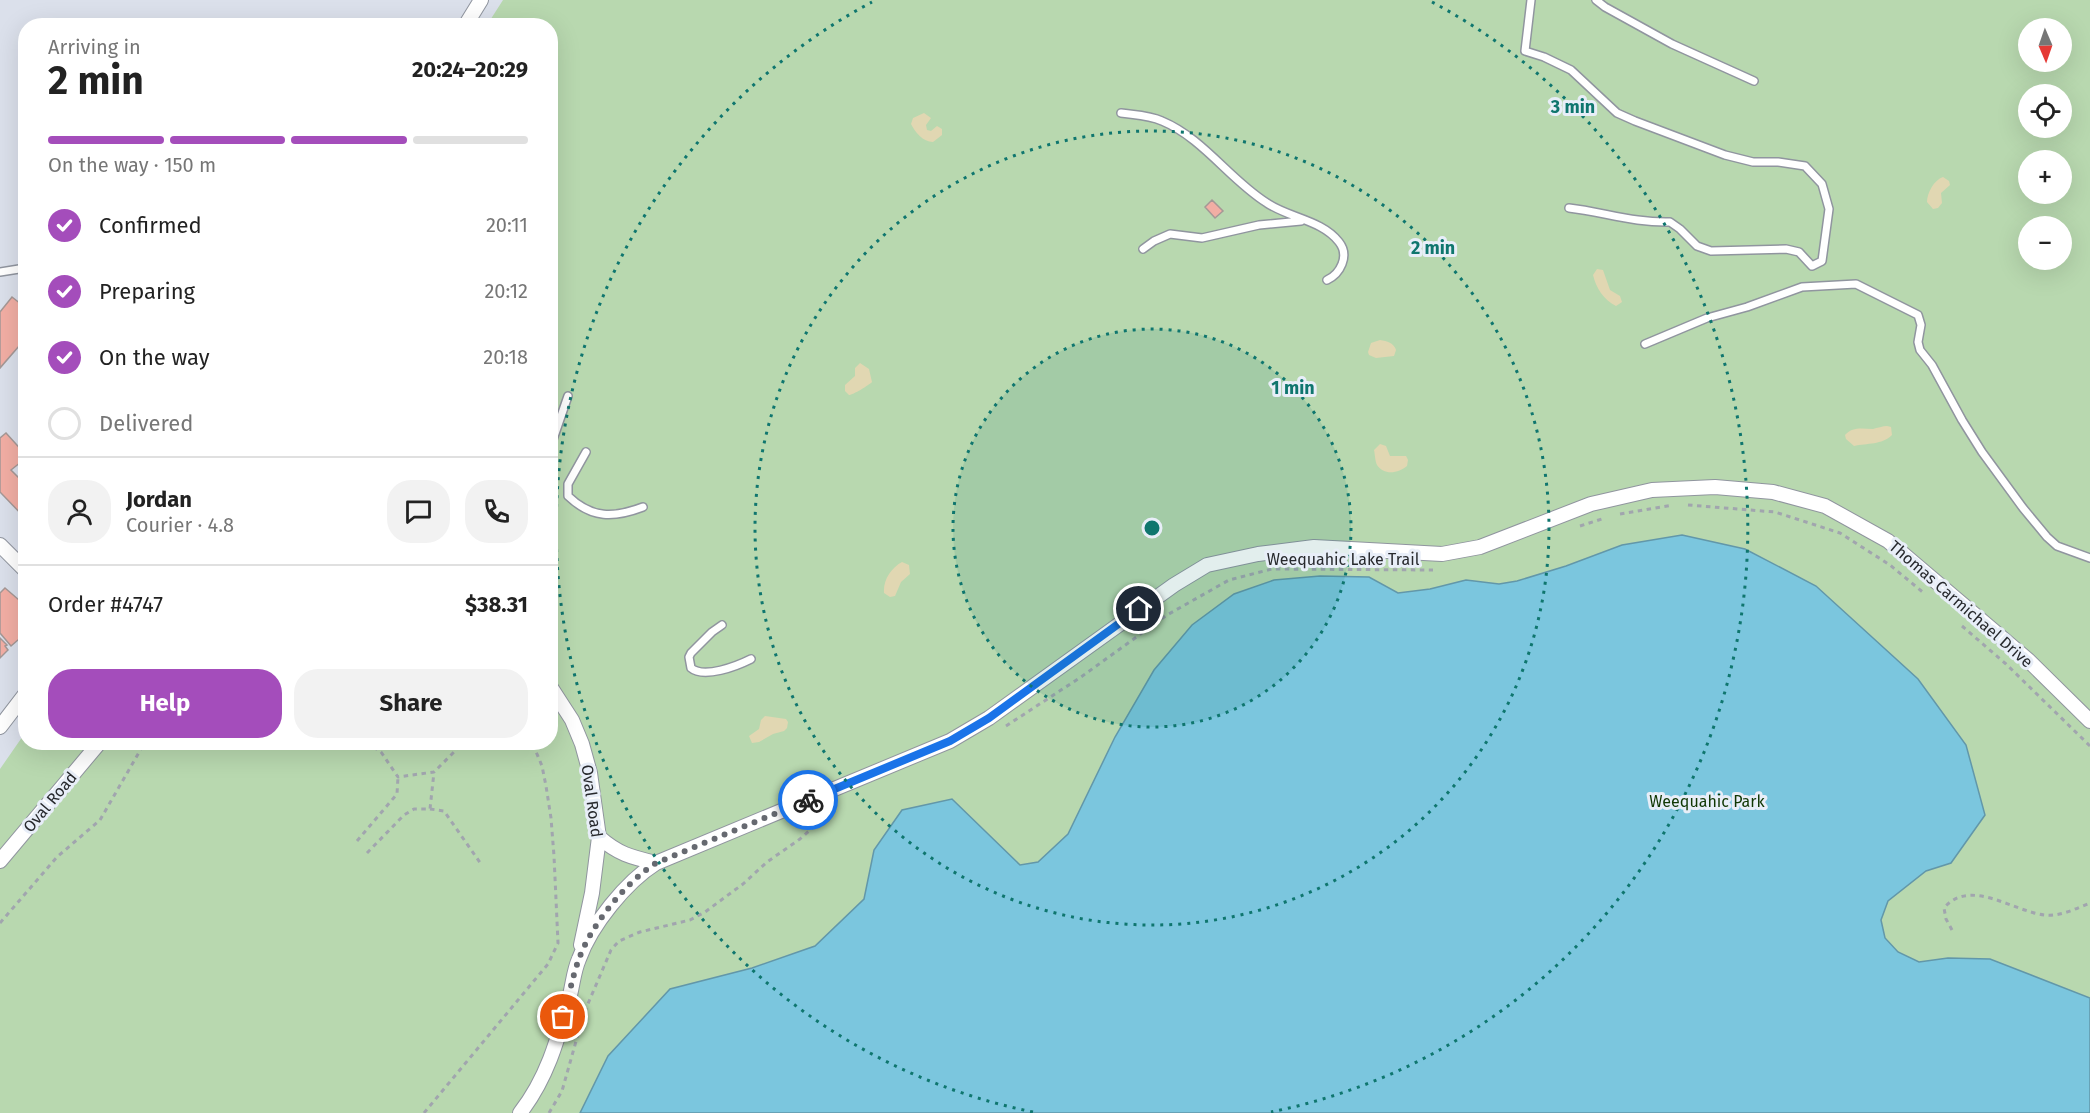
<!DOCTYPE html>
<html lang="en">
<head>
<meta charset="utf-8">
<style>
	:root { --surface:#fff; --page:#f2f2f2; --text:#222; --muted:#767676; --line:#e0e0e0; --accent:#a44dbb }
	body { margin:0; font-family:"Fira Sans",sans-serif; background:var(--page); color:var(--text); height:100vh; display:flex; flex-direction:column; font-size:22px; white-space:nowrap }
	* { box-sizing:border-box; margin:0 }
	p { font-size:20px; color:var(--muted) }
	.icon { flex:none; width:33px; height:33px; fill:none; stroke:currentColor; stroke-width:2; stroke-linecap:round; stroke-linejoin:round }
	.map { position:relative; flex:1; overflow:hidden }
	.sheet { position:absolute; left:18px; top:18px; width:540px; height:732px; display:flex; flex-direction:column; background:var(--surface); border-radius:24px; box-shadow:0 6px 24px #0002 }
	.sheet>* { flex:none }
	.needle { width:39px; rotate:178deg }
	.tools { position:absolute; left:2018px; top:18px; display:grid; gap:12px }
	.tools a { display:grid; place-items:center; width:54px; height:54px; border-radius:50%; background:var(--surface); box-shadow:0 6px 24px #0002; font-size:30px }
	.pin { position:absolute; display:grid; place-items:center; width:51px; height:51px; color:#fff; margin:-26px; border:3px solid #fff; border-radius:50%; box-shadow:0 2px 6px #0007 }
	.courier { position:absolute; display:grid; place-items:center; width:60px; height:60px; margin:-30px; border:4px solid #1a73e8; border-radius:50%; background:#fff; color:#222; box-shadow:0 2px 8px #0007 }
	.head em { font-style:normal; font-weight:700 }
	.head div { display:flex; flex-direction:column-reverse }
	.head { display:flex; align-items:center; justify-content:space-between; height:102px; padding:0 30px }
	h1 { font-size:39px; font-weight:700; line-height:45px }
	.bar { display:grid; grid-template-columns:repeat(4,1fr); gap:9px 6px; align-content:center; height:72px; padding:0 30px }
	.bar i { height:8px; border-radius:4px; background:var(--line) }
	.bar .on { background:var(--accent) }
	.bar p { grid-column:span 4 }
	.line { display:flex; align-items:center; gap:15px; padding:0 30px; border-top:2px solid var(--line) }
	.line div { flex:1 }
	.round { display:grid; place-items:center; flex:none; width:63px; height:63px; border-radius:24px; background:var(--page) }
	ol { padding:0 30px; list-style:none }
	li { display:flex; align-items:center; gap:18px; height:66px }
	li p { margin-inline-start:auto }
	li .icon { padding:6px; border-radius:50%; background:var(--accent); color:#fff; stroke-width:4 }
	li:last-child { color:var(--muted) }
	li i { width:33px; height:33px; border:3px solid var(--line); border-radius:50% }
	.cta { display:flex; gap:12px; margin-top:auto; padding:12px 30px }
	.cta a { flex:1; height:69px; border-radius:24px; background:var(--accent); color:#fff; font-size:24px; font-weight:700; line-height:69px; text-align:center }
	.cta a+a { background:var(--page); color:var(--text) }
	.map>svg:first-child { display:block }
</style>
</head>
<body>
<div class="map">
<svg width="2090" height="1113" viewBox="0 0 2090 1113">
	<rect width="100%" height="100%" fill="#dbe0eb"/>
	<path fill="#b8d8af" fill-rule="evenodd" d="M 503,0 L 2090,0 L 2090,1113 L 0,1113 L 0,769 L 25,733 L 26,742 L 550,742 L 550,26 L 487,25 ZM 2028,28 L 2061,28 L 2061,62 L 2028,62 ZM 2028,94 L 2061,94 L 2061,128 L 2028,128 ZM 2028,160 L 2061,160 L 2061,194 L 2028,194 ZM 2028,226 L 2061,226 L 2061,260 L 2028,260 Z"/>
	<path fill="#e1d7b2" d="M 924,113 L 931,118 L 926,125 L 927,130 L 931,131 L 937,126 L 942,129 L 942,135 L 933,142 C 923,142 915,132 911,124 L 913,118 Z
		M 1943,177 L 1949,181 L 1950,185 L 1941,193 L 1942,203 L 1938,208 L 1933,209 L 1927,202 C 1927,193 1934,180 1943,177 Z
		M 1597,269 L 1603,270 L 1610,290 L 1620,296 L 1622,302 L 1616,306 C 1604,300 1596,288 1593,275 Z
		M 1380,340 C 1387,341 1394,343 1396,350 L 1394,356 L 1376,358 L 1369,355 L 1368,352 L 1371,343 Z
		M 860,363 L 869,369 L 872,382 C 869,385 853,395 849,395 L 845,391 L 845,385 L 855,376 L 855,368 Z
		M 1887,426 L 1891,427 L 1892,435 C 1882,445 1867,443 1854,446 L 1846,439 L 1845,435 C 1853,426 1863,429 1873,429 C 1877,428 1883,426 1887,426 Z
		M 1380,444 L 1386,446 L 1390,456 L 1406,456 L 1408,460 L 1407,466 C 1399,473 1384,476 1377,465 C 1375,461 1375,454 1374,450 Z
		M 902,562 L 909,565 L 910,574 L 901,582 L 895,596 L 890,597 L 884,593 C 883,580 891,568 902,562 Z
		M 765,716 L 786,719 L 788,722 L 787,728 L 784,731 L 773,734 L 759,742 L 752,743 L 749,736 L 759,729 L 761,720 Z"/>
	<path fill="#7bc6de" stroke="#6297a9" stroke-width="1.5" d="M 1682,535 L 1745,549 L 1816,586 L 1918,679 L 1966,745 L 1985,815 L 1951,863 L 1926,871 L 1888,901 L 1881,920 L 1885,938 L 1898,952 L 1919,962 L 1948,958 L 1990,959 L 2090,998 L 2090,1113 L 580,1113 L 608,1056 L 670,989 L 752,968 L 815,946 L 864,899 L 874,850 L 902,810 L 952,799 L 1020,865 L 1038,862 L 1068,834 L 1115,737 L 1154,670 L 1192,625 L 1234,594 L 1274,580 L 1320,576 L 1369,577 L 1398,593 L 1430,589 L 1466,580 L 1499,584 L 1517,581 L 1566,566 L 1622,545 Z"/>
	<path fill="#f2aea4" stroke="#a59896" stroke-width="1.5" d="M 1212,200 L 1223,211 L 1215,218 L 1205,207 Z
		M 12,297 L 26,308 L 26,338 L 0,368 L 0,312 Z
		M 6,433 L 26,455 L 26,458 L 11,470 L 19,478 L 26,473 L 26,519 L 0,492 L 0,438 Z
		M 5,588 L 26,606 L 26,633 L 11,646 L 0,633 L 0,593 Z
		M 0,638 L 7,645 L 5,646 L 8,650 L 0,658 Z"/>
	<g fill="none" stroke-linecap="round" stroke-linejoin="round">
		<g stroke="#90959f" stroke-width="10">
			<path id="service" d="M 1531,0 L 1525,51 L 1544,57 L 1571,70 L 1617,113 L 1635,121 L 1725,155 L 1753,162 L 1778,162 L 1805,166 L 1822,184 L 1829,209 L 1822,261 L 1812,266 L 1799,252 L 1786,249 L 1711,251 L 1697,246 L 1680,229 L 1670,222 C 1635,223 1603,212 1569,208
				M 1596,0 L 1605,7 L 1672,44 L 1754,81
				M 1121,113 C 1135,115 1149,115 1162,121 C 1203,138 1230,180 1267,203 C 1289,218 1322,220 1339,242 C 1350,256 1340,274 1327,280
				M 1143,249 L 1154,241 L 1170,234 L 1202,238 L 1259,225 L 1301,221
				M 0,272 L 19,269 L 26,273
				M 1645,344 L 1707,318 L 1747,307 L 1802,287 L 1856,284 L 1918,315 L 1921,325 L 1918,342 L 1920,350 L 1932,365 L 1962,420 L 1982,452 L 2023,508 L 2047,537 L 2057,546 L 2090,558
				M 550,448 L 568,396
				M 586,452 L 568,484 L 568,496 C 592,519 614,518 643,507
				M 722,625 L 712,632 L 691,653 L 689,657 L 691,668 C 704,679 737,666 751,659"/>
		</g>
		<g stroke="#90959f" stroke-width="16">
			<path id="minor" d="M 465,26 L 481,0
				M 0,545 L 26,571
				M 550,686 L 572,720 L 582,744 L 590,773 L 599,837 L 592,893 L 581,945
				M 0,727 L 26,693
				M 599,837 C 618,854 631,857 656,863
				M 0,861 L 100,742
				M 520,1113 C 548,1077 558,1038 570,995 C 573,983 574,970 579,959 C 591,925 626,882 656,863 L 950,741 L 989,718 L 1174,585 L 1207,565 L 1258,554 L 1314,547 L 1442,554 L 1480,547 L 1591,504 L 1652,490 L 1715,487 L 1773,492 L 1825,506 L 1888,541 L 2027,659 L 2090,721"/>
		</g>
		<path stroke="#a1a5ae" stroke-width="3" stroke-dasharray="4.5 4.5" stroke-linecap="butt" d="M 1688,505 L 1775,512 L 1840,533 L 1890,565 L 1925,594
			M 1620,514 L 1673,505
			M 1580,526 L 1605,518
			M 1962,626 L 2006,664 L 2090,746
			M 1006,726 L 1081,677 L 1167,615 L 1229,580 L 1272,569 L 1433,570
			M 366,742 L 381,752 L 398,777 L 434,772 L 464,742
			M 430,809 L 444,811 L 481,864
			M 357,841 L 397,794 L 398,777
			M 367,853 L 404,815 L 414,809 L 430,809 L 434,772
			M 0,923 L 57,857 L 100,820 L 145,742
			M 1952,930 L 1946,919 L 1944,908 C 1970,877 2014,912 2045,915 C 2060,917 2077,908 2090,903
			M 424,1113 L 548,964 L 558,943 L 554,856 L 551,818 L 546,786 L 542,766 L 532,742
			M 549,1113 L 562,1091 L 584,1013 L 611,950 L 619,941 L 640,932 L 690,920 L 705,912 L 743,884 L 767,862 L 800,839 L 837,806"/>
		<use href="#service" stroke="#fff" stroke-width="7"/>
		<use href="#minor" stroke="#fff" stroke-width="14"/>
	</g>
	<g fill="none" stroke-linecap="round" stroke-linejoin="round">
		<path stroke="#666970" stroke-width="6" stroke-dasharray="0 10.8" d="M 563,1017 C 569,998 572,977 579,959 C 591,925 626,882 656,863 L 808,800"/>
		<path stroke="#1a73e8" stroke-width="8" d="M 808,800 L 950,741 L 989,718 L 1139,609"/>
	</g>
	<circle cx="1152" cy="528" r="199" fill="#0f766e" fill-opacity=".12"/>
	<g fill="none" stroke="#0f766e" stroke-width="3" stroke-dasharray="3 6">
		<circle cx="1152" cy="528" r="199"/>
		<circle cx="1152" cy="528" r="397"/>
		<path d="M1033 1112A596 596 0 0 1 872 2M1432 2A596 596 0 0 1 1271 1112"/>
	</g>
	<g text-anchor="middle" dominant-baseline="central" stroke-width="6" stroke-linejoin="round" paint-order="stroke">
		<g font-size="16" fill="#27292d" stroke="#e8eef8">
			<text x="1343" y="559">Weequahic Lake Trail</text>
			<text transform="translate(1961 604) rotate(41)">Thomas Carmichael Drive</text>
			<text transform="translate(592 801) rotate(82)">Oval Road</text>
			<text transform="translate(50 802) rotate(-50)">Oval Road</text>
		</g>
		<g font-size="16" fill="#103703" stroke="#e8eef8">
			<text x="1707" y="801">Weequahic Park</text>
		</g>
	</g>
	<circle cx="1152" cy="528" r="9" fill="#0f766e" stroke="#e8eef8" stroke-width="3"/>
	<g font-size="18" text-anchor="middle" font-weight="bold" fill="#0f766e" stroke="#e8eef8" stroke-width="6" stroke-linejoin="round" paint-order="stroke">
		<text x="1573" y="113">3 min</text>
		<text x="1433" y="254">2 min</text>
		<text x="1293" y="394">1 min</text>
	</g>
</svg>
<div class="tools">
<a><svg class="needle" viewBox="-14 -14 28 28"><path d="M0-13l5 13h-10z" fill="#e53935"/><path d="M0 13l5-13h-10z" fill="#767676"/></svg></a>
<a><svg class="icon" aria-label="locate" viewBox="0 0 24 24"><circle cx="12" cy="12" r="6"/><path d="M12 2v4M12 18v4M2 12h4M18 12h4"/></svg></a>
<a>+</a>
<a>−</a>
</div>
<div class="pin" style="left:563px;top:1017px;background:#ea580c"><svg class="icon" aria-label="bag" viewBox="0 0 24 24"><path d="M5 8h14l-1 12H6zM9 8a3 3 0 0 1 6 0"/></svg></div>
<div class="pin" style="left:1139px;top:609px;background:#1f2937"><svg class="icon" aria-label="home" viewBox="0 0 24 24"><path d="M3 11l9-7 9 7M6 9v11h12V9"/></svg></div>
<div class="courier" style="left:808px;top:800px"><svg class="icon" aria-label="bike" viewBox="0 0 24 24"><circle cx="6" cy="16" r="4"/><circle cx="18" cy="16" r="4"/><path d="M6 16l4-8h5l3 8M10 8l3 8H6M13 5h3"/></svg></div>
<section class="sheet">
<div class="head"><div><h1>2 min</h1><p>Arriving in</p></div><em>20:24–20:29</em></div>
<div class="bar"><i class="on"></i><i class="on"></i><i class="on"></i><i></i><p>On the way · 150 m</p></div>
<ol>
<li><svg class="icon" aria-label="check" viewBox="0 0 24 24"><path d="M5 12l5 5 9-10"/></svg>Confirmed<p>20:11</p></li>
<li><svg class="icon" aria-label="check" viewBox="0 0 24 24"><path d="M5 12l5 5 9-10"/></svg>Preparing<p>20:12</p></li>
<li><svg class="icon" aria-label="check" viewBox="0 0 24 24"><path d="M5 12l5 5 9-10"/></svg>On the way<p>20:18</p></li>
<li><i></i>Delivered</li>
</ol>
<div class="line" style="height:108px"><a class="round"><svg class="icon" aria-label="person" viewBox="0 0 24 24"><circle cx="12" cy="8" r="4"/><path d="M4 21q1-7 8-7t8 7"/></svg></a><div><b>Jordan</b><p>Courier · 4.8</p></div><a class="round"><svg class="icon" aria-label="chat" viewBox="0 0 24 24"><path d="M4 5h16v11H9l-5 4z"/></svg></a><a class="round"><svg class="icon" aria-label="phone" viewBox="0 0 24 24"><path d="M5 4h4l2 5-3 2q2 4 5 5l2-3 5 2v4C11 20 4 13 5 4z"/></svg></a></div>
<div class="line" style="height:78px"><div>Order #4747</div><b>$38.31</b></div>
<div class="cta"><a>Help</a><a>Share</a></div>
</section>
</div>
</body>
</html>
